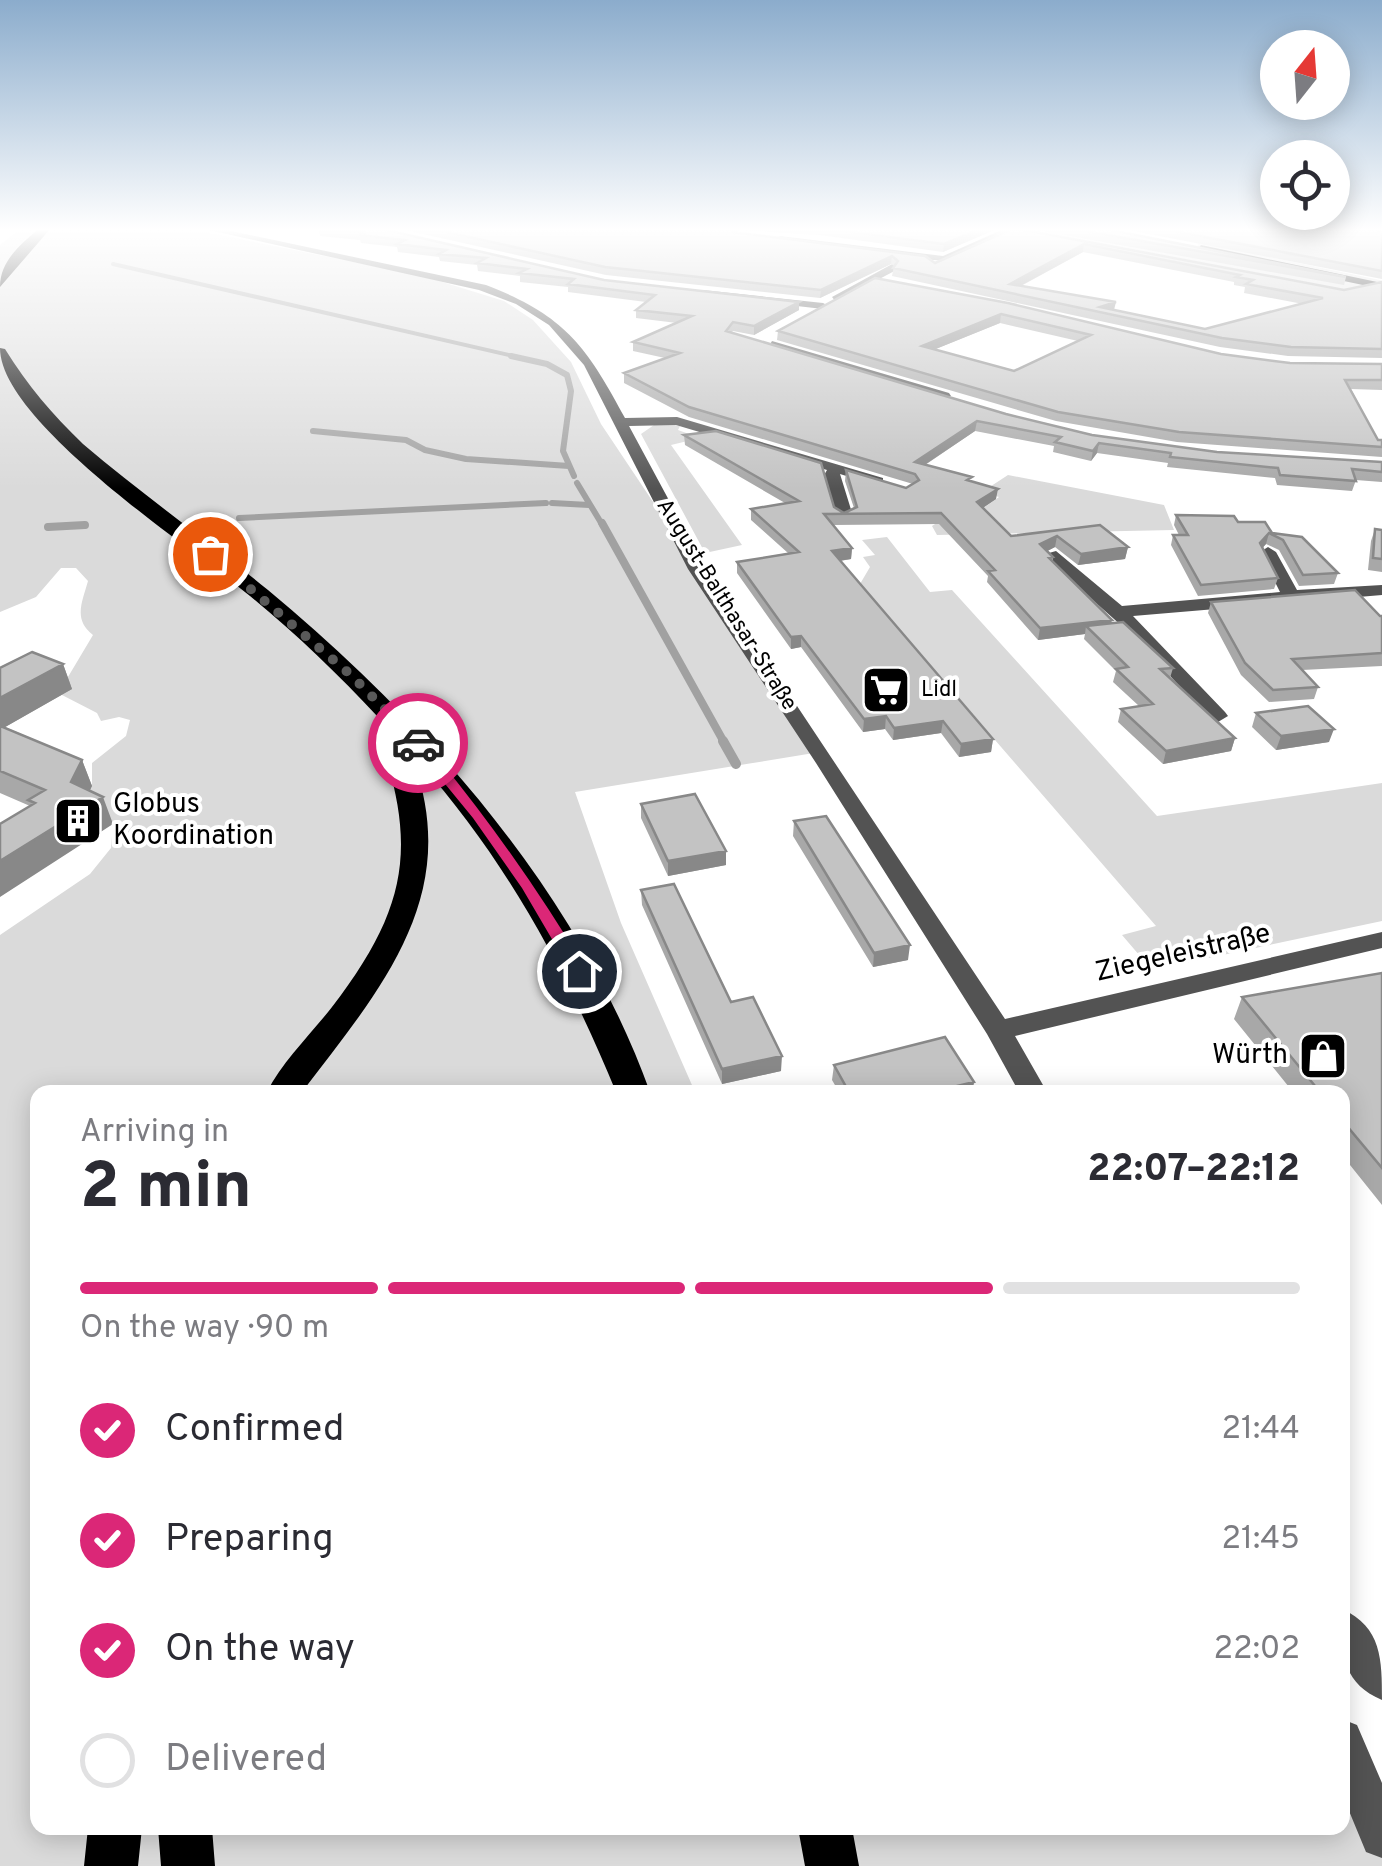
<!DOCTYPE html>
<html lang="en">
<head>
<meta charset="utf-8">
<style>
	:root { --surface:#fff; --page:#f2f2f3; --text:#2b2b33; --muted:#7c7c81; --line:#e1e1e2; --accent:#db2777 }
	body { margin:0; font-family:Overpass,sans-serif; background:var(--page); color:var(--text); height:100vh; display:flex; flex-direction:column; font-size:38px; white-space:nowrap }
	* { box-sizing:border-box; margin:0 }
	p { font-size:32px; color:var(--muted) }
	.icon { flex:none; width:55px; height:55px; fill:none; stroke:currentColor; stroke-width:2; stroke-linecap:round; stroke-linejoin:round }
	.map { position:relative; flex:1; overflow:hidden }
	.details { position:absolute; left:30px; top:1085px; width:1320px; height:750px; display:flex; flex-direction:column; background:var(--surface); border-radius:20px; box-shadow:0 5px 25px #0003 }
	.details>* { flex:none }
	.needle { width:65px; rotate:17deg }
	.fabs { position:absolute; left:1260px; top:30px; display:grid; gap:20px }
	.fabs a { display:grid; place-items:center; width:90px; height:90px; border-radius:50%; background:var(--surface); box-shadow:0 5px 25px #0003; font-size:50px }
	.pin { position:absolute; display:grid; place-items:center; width:85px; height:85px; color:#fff; margin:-42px; border:5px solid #fff; border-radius:50%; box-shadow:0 2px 10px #0007 }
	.courier { position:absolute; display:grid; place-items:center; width:100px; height:100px; margin:-50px; border:8px solid #db2777; border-radius:50%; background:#fff; color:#222; box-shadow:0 2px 12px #0007 }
	.summary em { font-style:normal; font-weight:800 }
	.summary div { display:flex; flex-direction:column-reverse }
	.summary { display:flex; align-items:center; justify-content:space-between; height:170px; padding:0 50px }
	h1 { font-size:65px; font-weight:800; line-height:75px }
	.bar { display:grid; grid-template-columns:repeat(4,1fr); gap:15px 10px; align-content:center; height:120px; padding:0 50px }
	.bar i { height:12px; border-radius:8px; background:var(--line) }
	.bar .on { background:var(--accent) }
	.bar p { grid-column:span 4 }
	ol { padding:0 50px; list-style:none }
	li { display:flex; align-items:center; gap:30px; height:110px }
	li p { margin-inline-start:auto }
	li .icon { padding:10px; border-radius:50%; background:var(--accent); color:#fff; stroke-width:4 }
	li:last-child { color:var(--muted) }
	li i { width:55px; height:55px; border:5px solid var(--line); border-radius:50% }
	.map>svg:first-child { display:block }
</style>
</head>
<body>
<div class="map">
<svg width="1382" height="1866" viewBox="0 0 1382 1866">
	<rect width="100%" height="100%" fill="#fff"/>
	<path fill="#dadada" d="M 21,228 L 185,228 L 423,276 L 504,301 L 533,320 L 571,362 L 601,424 L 820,752 L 575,792 L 621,923 L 695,1092 L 38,1092 L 38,1828 L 1342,1828 L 1343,1778 L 1382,1784 L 1382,1866 L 0,1866 L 0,935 L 90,874 L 111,848 L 113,824 L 87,799 L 92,786 L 92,763 L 126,736 L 130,720 L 119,717 L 101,721 L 97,713 L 62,695 L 65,682 L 93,635 C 73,619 82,603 88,581 L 76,568 L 61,568 L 36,597 L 0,612 L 0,245 Z
		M 1075,228 L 1362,283 L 1366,286 L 1359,290 L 1342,289 L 1026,229 Z
		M 669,424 L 680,426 L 678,430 L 700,438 L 671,445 L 742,545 L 705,553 L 641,434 L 654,425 Z
		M 1008,475 L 1164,505 L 1174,530 L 937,535 L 932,526 L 963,506 L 990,514 L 982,509 L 999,497 L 982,492 Z
		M 887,537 L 930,592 L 952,590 L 1157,816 L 1382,783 L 1382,921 L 1152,970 L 1122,935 L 1156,926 L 860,584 L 870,567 L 863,557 L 875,555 L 862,540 Z"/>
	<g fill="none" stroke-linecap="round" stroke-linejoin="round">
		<path stroke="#a1a1a1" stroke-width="4" d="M 113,264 L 522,358"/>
		<path stroke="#a1a1a1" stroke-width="6" d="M 511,356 L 547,364 L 567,375 L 571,391 L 563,451 L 574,476
			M 313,431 L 406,440 L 425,450 L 466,459 L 569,466
			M 577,483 L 603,526
			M 552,503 L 589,505
			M 239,518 L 546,503
			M 68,526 L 85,525"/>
		<path stroke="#a1a1a1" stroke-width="8" d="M 602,523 L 725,744
			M 48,527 L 85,525"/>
		<path stroke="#a1a1a1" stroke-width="10" d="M 723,741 L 736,764"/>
		<g stroke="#dbdbdb" stroke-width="5">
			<path id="major" d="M 1201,245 L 1382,283 L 1382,289 L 1197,250 Z"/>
		</g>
		<g stroke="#dbdbdb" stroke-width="5">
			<path id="highway" d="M 39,228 L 51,228 L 0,287 C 0,260 21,245 39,228 Z
				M 0,348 L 5,349 C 28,386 52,414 83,444 C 143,495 207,540 268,590 C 429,724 578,893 650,1092 L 616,1092 C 565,968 502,852 410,752 C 466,892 383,986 302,1092 L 267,1092 C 282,1062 311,1034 332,1007 C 411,904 418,842 374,722 L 378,717 C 338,674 295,633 250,596 C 192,548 0,422 0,348 Z
				M 88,1828 L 142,1828 L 138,1866 L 84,1866 Z
				M 158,1828 L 212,1828 L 215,1866 L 161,1866 Z
				M 798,1828 L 852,1828 L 859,1866 L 805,1866 Z"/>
		</g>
		<path fill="#535353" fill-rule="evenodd" d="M 200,228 L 217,228 L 486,285 C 564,315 586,345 625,418 L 677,417 L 883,478 L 883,484 L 878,486 L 840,474 L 853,516 L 845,521 L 837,516 L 823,477 L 827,470 L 676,425 L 629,426 L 706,569 L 1005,1019 L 1382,932 L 1382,948 L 1015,1036 L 1047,1092 L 1019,1092 L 987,1034 L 816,763 L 688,569 L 584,365 L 549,325 L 516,304 L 479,290 Z
			M 365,228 L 381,228 L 555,269 L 550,272 Z
			M 1006,228 L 1018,228 L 949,261 L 917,259 L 836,302 L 832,297 L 905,257 L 775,239 L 780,236 L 943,256 Z
			M 703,290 L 823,303 L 829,306 L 823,309 L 699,295 Z
			M 772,341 L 949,393 L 951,396 L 939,399 L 768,348 Z
			M 1268,547 L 1276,552 L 1297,590 L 1382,585 L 1382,595 L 1133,616 L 1225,712 L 1228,716 L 1218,722 L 1211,720 L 1132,635 L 1042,555 L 1056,551 L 1122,606 L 1280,592 L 1260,552 Z
			M 1342,1609 C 1382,1627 1382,1660 1382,1700 C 1339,1682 1342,1649 1342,1609 Z
			M 1342,1719 L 1357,1725 L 1382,1783 L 1382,1858 L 1366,1852 L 1342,1794 Z"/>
		<use href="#major" fill="#000" fill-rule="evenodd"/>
		<use href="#highway" fill="#000" fill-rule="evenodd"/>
	</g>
	<path fill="#a8a8a8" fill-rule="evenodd" d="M 303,228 L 378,228 L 604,280 L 799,310 L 754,335 L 733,331 L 731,333 L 1006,414 L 1092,435 L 1217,452 L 1382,462 L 1382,482 L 1356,480 L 1352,491 L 1277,485 L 1275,478 L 1167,467 L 1168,463 L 1097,453 L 1091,461 L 1053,452 L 1054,446 L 975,431 L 925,465 L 972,481 L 996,499 L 983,508 L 1011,536 L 1100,525 L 1128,547 L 1125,559 L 1078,565 L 1055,547 L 1047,551 L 1053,557 L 1053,562 L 1111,623 L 1173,668 L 1170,678 L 1235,738 L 1231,751 L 1163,764 L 1118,722 L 1121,709 L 1139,706 L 1113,682 L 1116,671 L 1084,639 L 1085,634 L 1038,640 L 987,582 L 988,576 L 939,524 L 833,525 L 852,548 L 851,559 L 840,561 L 993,739 L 991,752 L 959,757 L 941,733 L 893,740 L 885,729 L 863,732 L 801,647 L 791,649 L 737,573 L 737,562 L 788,553 L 751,520 L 751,509 L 785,503 L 685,445 L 684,435 L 834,507 L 844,513 L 854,508 L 845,481 L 846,470 L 906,488 L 913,484 L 689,417 L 624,383 L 624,373 L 665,358 L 633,351 L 633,342 L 677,323 L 636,318 L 636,310 L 646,302 L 568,292 L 568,287 L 520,282 L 520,276 L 478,271 L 477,265 L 440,261 L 439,257 L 398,252 L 397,247 L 361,243 L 360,240 L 320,236 L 319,230 Z
		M 396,228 L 999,228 L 943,252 L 820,235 L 740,230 L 738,232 L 935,263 L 1014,228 L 1344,290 L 1382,282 L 1382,358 L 1288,356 L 1220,347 L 892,276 L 894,266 L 891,264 L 820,298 L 606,275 ZM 1083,252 L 1234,282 L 1234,285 L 1245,287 L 1244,293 L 1303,304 L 1205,329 L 1114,310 L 1021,286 Z
		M 1025,228 L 1101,228 L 1346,277 L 1344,285 Z
		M 1118,228 L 1374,228 L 1382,233 L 1382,279 Z
		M 875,278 L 1221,354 L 1290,363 L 1382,364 L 1382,390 L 1351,389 L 1378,440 L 1382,440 L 1382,457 L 1177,442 L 1056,421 L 777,340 L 778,331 ZM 1000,323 L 1078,341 L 1014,371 L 933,350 Z
		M 1176,515 L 1238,522 L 1272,533 L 1338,573 L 1334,584 L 1299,586 L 1279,550 L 1266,544 L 1262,548 L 1278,578 L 1274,589 L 1198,596 L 1171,545 L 1173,535 L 1179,535 L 1174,525 Z
		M 1375,529 L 1382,530 L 1382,572 L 1368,570 L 1371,541 Z
		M 1211,602 L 1382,616 L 1382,666 L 1302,670 L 1318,687 L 1314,699 L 1269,702 L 1241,675 L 1208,613 Z
		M 63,664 L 72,689 L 5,727 L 82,760 L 92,786 L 90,790 L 113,824 L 30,806 L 0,793 L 0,668 Z
		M 1256,713 L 1329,742 L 1276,750 L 1252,727 Z
		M 641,804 L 726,851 L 726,865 L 668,876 L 641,818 Z
		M 794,821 L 908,960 L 873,967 L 793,836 Z
		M 641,890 L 731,1002 L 781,1071 L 722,1084 L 642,905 Z
		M 1382,973 L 1382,1205 L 1342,1155 L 1342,1092 L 1293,1092 L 1234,1019 L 1242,997 Z
		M 834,1065 L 974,1082 L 972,1092 L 839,1092 L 832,1080 Z"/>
	<path fill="#888" d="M 983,228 L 999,228 L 943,252 L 944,244 Z
		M 1084,244 L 1083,252 L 1009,292 L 1010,284 Z
		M 892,256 L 891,264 L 820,298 L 821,290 Z
		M 799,302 L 799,310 L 754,335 L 754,326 Z
		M 1116,302 L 1114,310 L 1100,307 Z
		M 1001,314 L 1000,323 L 921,355 L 922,346 Z
		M 977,421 L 975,431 L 914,472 L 915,462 Z
		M 1099,443 L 1097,453 L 1091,461 L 1093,451 Z
		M 998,489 L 996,499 L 975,513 L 977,502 Z
		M 1269,533 L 1266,544 L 1257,554 L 1260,543 Z
		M 1057,536 L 1055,547 L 1038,556 L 1040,544 Z
		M 1128,547 L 1125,559 L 1078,565 L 1081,554 Z
		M 852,548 L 851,559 L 831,562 L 832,551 Z
		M 1112,620 L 1109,631 L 1086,626 L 1085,634 L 1038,640 L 1040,628 Z
		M 801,636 L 801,647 L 791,649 L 791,637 Z
		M 63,664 L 72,689 L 0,730 L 0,698 Z
		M 886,716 L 885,729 L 863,732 L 864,719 Z
		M 943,721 L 941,733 L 893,740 L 894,728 Z
		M 1334,729 L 1329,742 L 1276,750 L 1281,736 Z
		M 1235,738 L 1231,751 L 1163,764 L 1166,751 Z
		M 993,739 L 991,752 L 959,757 L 961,744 Z
		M 82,760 L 92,786 L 81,809 L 71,782 Z
		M 103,797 L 113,824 L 0,897 L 0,861 Z
		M 726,851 L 726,865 L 668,876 L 668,861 Z
		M 910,945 L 908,960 L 873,967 L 874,953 Z
		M 782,1056 L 781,1071 L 722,1084 L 722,1069 Z
		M 974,1082 L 972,1092 L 932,1092 Z"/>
	<path fill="#c3c3c3" stroke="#888" stroke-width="2.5" fill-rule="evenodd" d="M 319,228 L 378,228 L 604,280 L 799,302 L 754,326 L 733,322 L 726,331 L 1006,414 L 1092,435 L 1217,452 L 1382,462 L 1382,472 L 1352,469 L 1356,481 L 1280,475 L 1278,468 L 1170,457 L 1171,453 L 1099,443 L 1093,451 L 1055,442 L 1061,437 L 977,421 L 915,462 L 972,477 L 967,480 L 998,489 L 977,502 L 1011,536 L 1100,525 L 1128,547 L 1081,554 L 1057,536 L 1040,544 L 1053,557 L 1049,558 L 1112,620 L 1040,628 L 988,571 L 995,570 L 941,513 L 824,514 L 852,548 L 832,551 L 993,739 L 961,744 L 943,721 L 894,728 L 886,716 L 864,719 L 801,636 L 791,637 L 737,562 L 799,552 L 751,509 L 799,501 L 684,435 L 716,431 L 821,463 L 834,507 L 844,513 L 857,507 L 846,470 L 906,488 L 919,480 L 915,474 L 689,407 L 624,373 L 680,353 L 633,342 L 692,316 L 636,310 L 655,295 L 568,284 L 574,279 L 519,273 L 527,269 L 477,263 L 486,258 L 439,254 L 446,250 L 397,244 L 405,240 L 359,235 L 366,233 Z
		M 428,228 L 736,228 L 732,232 L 925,256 L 935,263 L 1014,228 L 1344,290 L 1382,282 L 1382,349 L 1291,347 L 1222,338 L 893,268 L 898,261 L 892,256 L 821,290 L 605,267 ZM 1084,244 L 1240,275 L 1236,277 L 1253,280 L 1246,284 L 1323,298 L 1205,329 L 1100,307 L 1116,302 L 1010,284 Z
		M 819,228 L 983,228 L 944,244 Z
		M 1068,228 L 1101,228 L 1346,277 Z
		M 1158,228 L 1374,228 L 1382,233 L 1382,271 Z
		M 875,278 L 1008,303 L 1221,354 L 1290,363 L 1382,364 L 1382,380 L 1345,380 L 1378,440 L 1382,440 L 1382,447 L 1179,432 L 1058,412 L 778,331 ZM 1001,314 L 1091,335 L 1014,371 L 922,346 Z
		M 1176,515 L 1234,516 L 1238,522 L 1265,522 L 1272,533 L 1302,537 L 1338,573 L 1303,575 L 1283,540 L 1269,533 L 1260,543 L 1278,578 L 1201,585 L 1173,535 L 1188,535 Z
		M 1375,529 L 1382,530 L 1382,559 L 1373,558 Z
		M 1355,590 L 1380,616 L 1382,616 L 1382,653 L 1292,659 L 1318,687 L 1273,690 L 1245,663 L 1211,602 Z
		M 1123,622 L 1173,668 L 1160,669 L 1235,738 L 1166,751 L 1121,709 L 1153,704 L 1116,669 L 1128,667 L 1086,626 Z
		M 32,652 L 63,664 L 0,698 L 0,668 Z
		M 1308,706 L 1334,729 L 1281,736 L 1256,713 Z
		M 0,726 L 82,760 L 71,782 L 103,797 L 0,861 L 0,824 L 35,803 L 28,800 L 45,790 L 0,771 Z
		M 695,794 L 726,851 L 668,861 L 641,804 Z
		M 826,816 L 910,945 L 874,953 L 794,821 Z
		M 674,884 L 731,1002 L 753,997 L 782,1056 L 722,1069 L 641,890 Z
		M 1382,973 L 1382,1168 L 1342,1120 L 1342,1092 L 1320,1092 L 1242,997 Z
		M 945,1037 L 974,1082 L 932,1092 L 849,1092 L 834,1065 Z"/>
	<linearGradient id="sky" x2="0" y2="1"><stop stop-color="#8baccc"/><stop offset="0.47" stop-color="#fff"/><stop offset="1" stop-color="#fff" stop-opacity="0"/></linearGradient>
	<rect width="1382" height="489" fill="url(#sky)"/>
	<path fill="#db2777" d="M 414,740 L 423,740 C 485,814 538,889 587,971 L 585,975 L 573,975 L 522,888 L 473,818 L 414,746 Z"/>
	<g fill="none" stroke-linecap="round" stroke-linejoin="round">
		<path stroke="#595959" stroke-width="10" stroke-dasharray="0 18" d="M 210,554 L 352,676 L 418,743"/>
	</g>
	<defs>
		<g id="supermarket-square" transform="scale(2.5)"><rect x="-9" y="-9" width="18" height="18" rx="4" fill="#000" stroke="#fff"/><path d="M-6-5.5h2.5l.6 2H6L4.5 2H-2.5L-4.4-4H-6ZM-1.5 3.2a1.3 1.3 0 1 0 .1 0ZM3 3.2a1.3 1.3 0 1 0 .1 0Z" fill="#fff"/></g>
		<g id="building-square" transform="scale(2.5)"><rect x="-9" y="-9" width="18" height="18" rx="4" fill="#000" stroke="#fff"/><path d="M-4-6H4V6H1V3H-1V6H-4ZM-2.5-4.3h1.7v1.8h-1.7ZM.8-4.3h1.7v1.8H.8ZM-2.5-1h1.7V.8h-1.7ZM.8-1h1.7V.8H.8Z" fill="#fff"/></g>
		<g id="shop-square" transform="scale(2.5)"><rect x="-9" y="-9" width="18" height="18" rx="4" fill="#000" stroke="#fff"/><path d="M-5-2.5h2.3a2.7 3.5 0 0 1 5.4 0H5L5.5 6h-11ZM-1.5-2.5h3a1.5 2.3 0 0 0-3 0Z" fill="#fff"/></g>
	</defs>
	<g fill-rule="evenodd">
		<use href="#supermarket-square" x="886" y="690"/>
		<use href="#building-square" x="78" y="821"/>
		<use href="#shop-square" x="1323" y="1056"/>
	</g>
	<g text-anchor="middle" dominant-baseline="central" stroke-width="8" stroke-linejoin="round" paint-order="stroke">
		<g font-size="22" fill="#000" stroke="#fff">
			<text transform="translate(726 605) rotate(58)">August-Balthasar-Straße</text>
		</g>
		<g font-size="22" fill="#000" stroke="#fff" text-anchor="start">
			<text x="921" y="690">Lidl</text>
		</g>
		<g font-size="28" fill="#000" stroke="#fff" text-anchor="start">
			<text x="113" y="805">Globus<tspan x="113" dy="32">Koordination</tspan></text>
			<text x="1288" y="1056" text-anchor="end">Würth</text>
		</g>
		<g font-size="28" fill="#000" stroke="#fff">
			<text transform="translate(1183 954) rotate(-13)">Ziegeleistraße</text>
		</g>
	</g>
</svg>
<div class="fabs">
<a><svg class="needle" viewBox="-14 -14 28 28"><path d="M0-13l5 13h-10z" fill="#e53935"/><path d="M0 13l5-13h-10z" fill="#7c7c81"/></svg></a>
<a><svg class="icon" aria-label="locate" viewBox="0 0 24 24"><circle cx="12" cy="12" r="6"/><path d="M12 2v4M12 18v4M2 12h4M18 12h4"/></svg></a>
</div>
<div class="pin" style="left:210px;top:554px;background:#ea580c"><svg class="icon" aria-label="bag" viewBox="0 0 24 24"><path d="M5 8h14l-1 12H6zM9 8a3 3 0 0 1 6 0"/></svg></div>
<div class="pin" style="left:579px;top:971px;background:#1f2937"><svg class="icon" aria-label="home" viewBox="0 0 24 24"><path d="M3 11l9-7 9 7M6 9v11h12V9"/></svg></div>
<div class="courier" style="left:418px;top:743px"><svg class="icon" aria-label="car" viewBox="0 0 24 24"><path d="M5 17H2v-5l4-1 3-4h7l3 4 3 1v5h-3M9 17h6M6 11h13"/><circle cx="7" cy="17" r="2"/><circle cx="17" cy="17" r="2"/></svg></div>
<section class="details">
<div class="summary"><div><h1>2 min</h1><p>Arriving in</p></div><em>22:07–22:12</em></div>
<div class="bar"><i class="on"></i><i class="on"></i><i class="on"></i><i></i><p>On the way · 90 m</p></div>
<ol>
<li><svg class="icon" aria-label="check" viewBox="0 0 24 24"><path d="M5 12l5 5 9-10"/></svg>Confirmed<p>21:44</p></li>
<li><svg class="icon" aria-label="check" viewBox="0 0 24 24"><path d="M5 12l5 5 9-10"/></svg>Preparing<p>21:45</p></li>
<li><svg class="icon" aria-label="check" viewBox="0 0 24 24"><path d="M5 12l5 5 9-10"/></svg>On the way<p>22:02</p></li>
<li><i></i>Delivered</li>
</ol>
</section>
</div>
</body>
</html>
